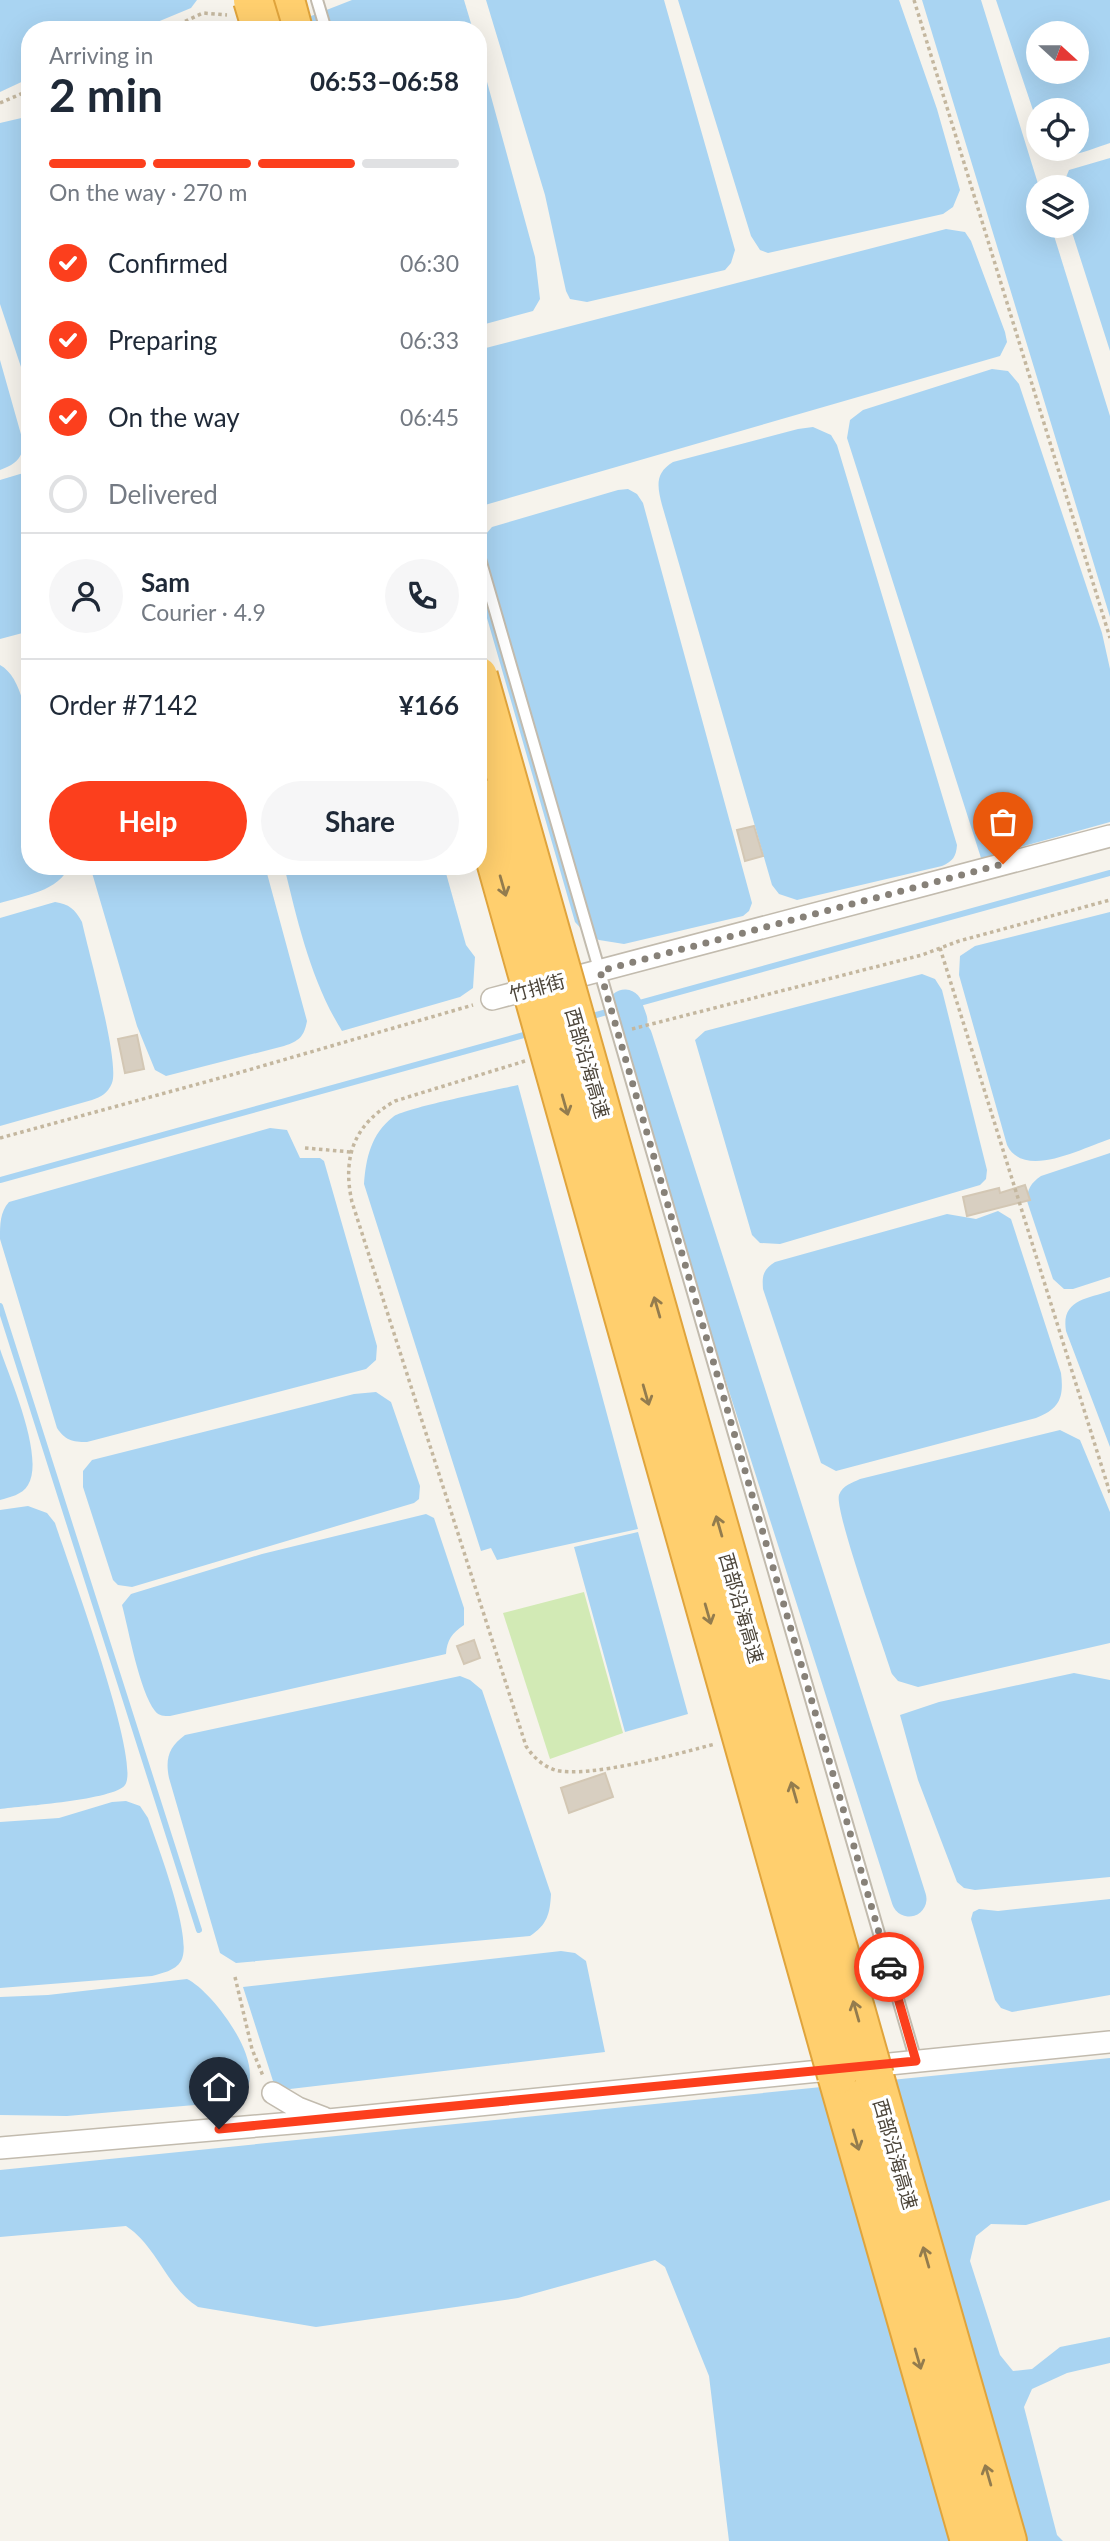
<!DOCTYPE html>
<html lang="en">
<head>
<meta charset="utf-8">
<style>
	:root { --surface:#fff; --page:#f6f6f7; --text:#1f2937; --muted:#747a83; --line:#e0e1e3; --accent:#fc3f1d }
	body { margin:0; font-family:Lato,"Noto Sans SC",sans-serif; background:var(--page); color:var(--text); height:100vh; display:flex; flex-direction:column; font-size:26px; white-space:nowrap }
	* { box-sizing:border-box; margin:0 }
	p { font-size:23px; color:var(--muted) }
	.icon { flex:none; width:38px; height:38px; fill:none; stroke:currentColor; stroke-width:2; stroke-linecap:round; stroke-linejoin:round }
	.map { position:relative; flex:1; overflow:hidden }
	.panel { position:absolute; left:21px; top:21px; width:466px; height:854px; display:flex; flex-direction:column; background:var(--surface); border-radius:28px; box-shadow:0 7px 28px #0002 }
	.panel>* { flex:none }
	.needle { width:46px; rotate:111deg }
	.controls { position:absolute; left:1026px; top:21px; display:grid; gap:14px }
	.controls a { display:grid; place-items:center; width:63px; height:63px; border-radius:50%; background:var(--surface); box-shadow:0 7px 28px #0002; font-size:35px }
	.pin { position:absolute; display:grid; place-items:center; width:60px; height:60px; color:#fff; margin:-72px -30px; border-radius:50% 50% 50% 0; rotate:-45deg; box-shadow:0 0 7px #0007 }
	.pin .icon { rotate:45deg }
	.courier { position:absolute; display:grid; place-items:center; width:70px; height:70px; margin:-35px; border:5px solid #fc3f1d; border-radius:50%; background:#fff; color:#222; box-shadow:0 2px 9px #0007 }
	.overview em { font-style:normal; font-weight:700 }
	.overview div { display:flex; flex-direction:column-reverse }
	.overview { display:flex; align-items:center; justify-content:space-between; height:119px; padding:0 28px }
	h1 { font-size:46px; font-weight:700; line-height:52px }
	.bar { display:grid; grid-template-columns:repeat(4,1fr); gap:10px 7px; align-content:center; height:84px; padding:0 28px }
	.bar i { height:9px; border-radius:5px; background:var(--line) }
	.bar .selected { background:var(--accent) }
	.bar p { grid-column:span 4 }
	.line { display:flex; align-items:center; gap:18px; padding:0 28px; border-top:2px solid var(--line) }
	.line div { flex:1 }
	.round { display:grid; place-items:center; flex:none; width:74px; height:74px; border-radius:37px; background:var(--page) }
	ol { padding:0 28px; list-style:none }
	li { display:flex; align-items:center; gap:21px; height:77px }
	li p { margin-inline-start:auto }
	li .icon { padding:7px; border-radius:50%; background:var(--accent); color:#fff; stroke-width:4 }
	li:last-child { color:var(--muted) }
	li i { width:38px; height:38px; border:4px solid var(--line); border-radius:50% }
	.button { display:flex; gap:14px; margin-top:auto; padding:14px 28px }
	.button a { flex:1; height:80px; border-radius:42px; background:var(--accent); color:#fff; font-size:28px; font-weight:700; line-height:80px; text-align:center }
	.button a+a { background:var(--page); color:var(--text) }
	.map>svg:first-child { display:block }
</style>
</head>
<body>
<div class="map">
<svg width="1110" height="2541" viewBox="0 0 1110 2541">
	<rect width="100%" height="100%" fill="#f6f3ec"/>
	<path fill="#d2eab5" d="M 584,1592 L 623,1733 L 550,1759 L 503,1613 Z"/>
	<path fill="#a9d4f2" fill-rule="evenodd" d="M 0,0 L 197,0 L 191,8 L 138,30 L 30,30 L 30,78 L 0,92 Z
		M 352,0 L 464,0 L 473,30 L 309,30 L 306,18 Z
		M 486,0 L 664,0 L 735,250 L 731,263 L 725,270 L 587,302 L 570,299 L 566,291 L 545,195 Z
		M 678,0 L 899,0 L 937,109 L 960,190 L 953,207 L 943,214 L 768,253 L 760,250 L 751,236 Z
		M 922,0 L 981,0 L 1039,187 L 1038,226 L 1051,226 L 1110,416 L 1110,617 Z
		M 996,0 L 1110,0 L 1110,143 C 1091,149 1064,163 1048,149 L 1076,149 L 1076,110 L 1038,110 L 1038,125 ZM 1038,33 L 1076,33 L 1076,72 L 1038,72 Z
		M 478,49 L 535,257 L 540,299 L 533,311 L 478,326 Z
		M 30,116 L 30,394 L 0,304 L 0,123 Z
		M 1110,158 L 1110,351 L 1070,226 L 1076,226 L 1076,187 L 1062,187 L 1069,170 Z
		M 946,229 L 965,232 L 971,241 L 1005,332 L 1007,342 L 1000,356 L 485,505 L 478,504 L 478,350 Z
		M 0,360 L 24,445 C 21,460 14,465 0,470 Z
		M 992,369 L 1008,371 L 1019,384 L 1102,633 L 1110,669 L 1110,822 L 981,858 L 847,438 L 850,420 L 863,410 Z
		M 813,427 L 831,435 L 837,445 L 957,845 C 956,857 953,861 942,866 L 797,900 L 779,894 L 772,885 L 662,505 C 657,486 655,473 673,462 L 798,429 Z
		M 30,471 L 30,631 L 0,639 L 0,480 Z
		M 628,489 L 637,494 L 643,503 L 752,903 L 749,911 L 743,916 L 624,944 L 599,940 L 585,933 L 575,922 L 478,587 L 478,543 L 492,527 L 618,490 Z
		M 0,665 C 42,688 30,822 30,866 L 69,866 C 60,891 23,896 0,903 Z
		M 90,866 L 265,866 L 307,1021 C 304,1037 299,1041 284,1046 L 166,1076 L 155,1070 L 137,1026 Z
		M 284,866 L 444,866 L 466,945 L 475,957 L 473,988 L 460,997 L 342,1031 C 311,981 298,923 284,866 Z
		M 55,902 C 69,904 75,909 82,922 C 88,950 120,1062 112,1083 C 108,1093 101,1097 92,1100 L 0,1126 L 0,918 Z
		M 1110,912 L 1110,1139 C 1082,1148 1024,1180 1007,1145 L 959,975 L 960,956 L 975,946 Z
		M 922,974 L 935,979 L 942,990 L 987,1170 L 986,1179 L 980,1185 L 780,1244 L 760,1243 L 752,1235 L 695,1040 L 705,1031 Z
		M 518,1085 L 638,1529 L 497,1560 L 491,1548 L 481,1551 L 364,1184 C 366,1158 371,1134 393,1117 C 404,1108 497,1090 518,1085 Z
		M 270,1128 L 287,1130 L 300,1158 L 320,1158 L 324,1161 L 377,1346 L 376,1360 L 366,1369 L 87,1442 C 72,1442 65,1440 57,1428 L 0,1239 C 0,1224 0,1212 9,1202 Z
		M 1110,1153 L 1110,1277 L 1073,1289 L 1064,1289 L 1053,1279 L 1027,1201 C 1027,1189 1031,1183 1041,1176 Z
		M 998,1211 L 1011,1219 L 1061,1373 C 1064,1397 1060,1409 1036,1418 L 836,1471 L 821,1463 L 763,1289 C 762,1275 763,1270 775,1262 L 947,1214 L 976,1219 Z
		M 1110,1291 L 1110,1447 L 1066,1331 C 1061,1300 1086,1299 1110,1291 Z
		M 0,1349 C 10,1379 45,1457 28,1485 C 22,1495 10,1497 0,1500 Z
		M 376,1392 L 391,1402 L 420,1486 L 419,1499 L 414,1503 L 132,1587 L 118,1585 L 113,1580 L 83,1487 L 83,1471 L 92,1460 L 354,1394 Z
		M 1060,1430 L 1080,1440 L 1110,1512 L 1110,1643 L 918,1687 L 898,1681 L 892,1674 C 884,1648 834,1510 839,1495 C 843,1485 852,1483 860,1479 Z
		M 28,1506 L 47,1513 L 55,1523 C 67,1560 142,1762 125,1785 C 114,1800 22,1806 0,1809 L 0,1510 Z
		M 426,1514 L 434,1518 L 464,1608 L 464,1625 C 452,1633 447,1640 446,1654 L 170,1716 C 164,1716 159,1716 155,1711 C 139,1690 129,1631 122,1605 L 131,1594 L 262,1554 Z
		M 638,1532 L 688,1714 L 625,1732 L 574,1547 Z
		M 1074,1673 L 1110,1680 L 1110,1877 L 975,1890 L 964,1888 L 957,1882 L 918,1780 L 900,1715 L 939,1702 Z
		M 460,1676 L 470,1680 L 482,1690 L 551,1894 C 550,1914 547,1925 530,1936 L 236,1963 L 220,1953 L 169,1778 C 165,1758 169,1747 185,1735 Z
		M 126,1801 L 140,1806 L 148,1818 C 157,1844 194,1940 181,1961 C 175,1971 162,1973 152,1976 L 0,1988 L 0,1822 L 59,1818 L 112,1802 Z
		M 1110,1899 L 1110,1995 L 1012,2012 L 1001,2008 L 995,2000 L 971,1919 L 973,1912 L 979,1909 L 998,1911 Z
		M 561,1951 L 575,1953 L 586,1961 L 605,2052 L 290,2089 L 280,2087 L 273,2081 L 243,1987 Z
		M 187,1979 C 213,1991 275,2073 239,2097 C 234,2101 224,2102 218,2103 L 67,2116 L 0,2115 L 0,1997 L 48,1995 Z
		M 1110,2058 L 1110,2200 L 1026,2225 L 991,2224 L 976,2236 L 970,2261 L 1000,2355 L 1013,2371 L 1032,2369 L 1060,2347 L 1110,2337 L 1110,2363 L 1067,2373 L 1032,2389 L 1024,2407 L 1057,2535 L 1063,2541 L 729,2541 L 709,2376 L 665,2267 L 655,2260 L 518,2298 L 316,2327 L 198,2307 C 167,2288 157,2246 126,2226 L 0,2237 L 0,2170 Z"/>
	<g fill="none" stroke-linecap="round" stroke-linejoin="round">
		<path stroke="#a9d4f2" stroke-width="6" d="M 589,1017 L 1110,873
			M 0,1180 L 531,1033
			M 0,1306 L 199,1930"/>
		<path stroke="#a9d4f2" stroke-width="35" d="M 625,1007 L 630,1021
			M 635,1038 L 909,1899"/>
	</g>
	<path fill="#d8cfc1" stroke="#d3c7b4" stroke-width="2" d="M 754,826 L 763,856 L 745,861 L 737,830 Z
		M 137,1035 L 144,1069 L 125,1073 L 118,1039 Z
		M 1025,1185 L 1030,1200 L 967,1216 L 963,1197 L 999,1188 L 1000,1193 Z
		M 474,1640 L 480,1658 L 464,1664 L 457,1646 Z
		M 605,1773 L 613,1797 L 569,1813 L 561,1788 Z"/>
	<g fill="none" stroke-linecap="round" stroke-linejoin="round">
		<g stroke="#c2bbae" stroke-width="14">
			<path id="lane" d="M 317,0 L 326,30
				M 478,552 L 916,2061"/>
		</g>
		<g stroke="#c2bbae" stroke-width="24">
			<path id="street" d="M 492,999 L 1110,836
				M 273,2093 L 298,2108 L 324,2118
				M 0,2148 L 328,2120 L 1110,2042"/>
		</g>
		<g stroke="#e0a43c" stroke-width="42">
			<path id="highway" d="M 285,0 L 293,30
				M 837,2075 L 970,2541
				M 874,2076 L 1007,2541"/>
		</g>
		<path stroke="#c4b79f" stroke-width="3.5" stroke-dasharray="3.5 3.5" stroke-linecap="butt" d="M 914,0 L 1110,638
			M 166,30 L 203,13 L 227,15
			M 0,103 L 30,90
			M 940,948 L 1110,1493
			M 632,1029 L 922,955 L 959,941 L 1110,900
			M 525,1061 L 395,1101 C 354,1124 342,1157 352,1202 L 526,1746 C 533,1757 543,1766 555,1770 C 587,1779 681,1753 715,1744
			M 0,1138 L 231,1075 L 473,1005
			M 305,1148 L 351,1152
			M 235,1977 L 252,2049 L 263,2076"/>
		<use href="#lane" stroke="#fff" stroke-width="10"/>
		<use href="#street" stroke="#fff" stroke-width="21"/>
		<use href="#highway" stroke="#ffcf6e" stroke-width="38"/>
		<g stroke="#e0a43c" stroke-width="42" stroke-linecap="butt">
			<path id="highway-bridge" d="M 253,0 L 262,30
				M 478,676 L 874,2076
				M 478,797 L 837,2075"/>
		</g>
		<use href="#highway-bridge" stroke="#ffcf6e" stroke-width="38"/>
	</g>
	<defs><path id="oneway-shaft" d="M-6 0H5M1.5-3L5.5 0L1.5 3" fill="none" stroke-width="1.6" stroke-linecap="round" stroke-linejoin="round" transform="scale(1.75)"/></defs>
	<g stroke="#937c4e">
		<use href="#oneway-shaft" transform="translate(503 886) rotate(74)"/>
		<use href="#oneway-shaft" transform="translate(565 1105) rotate(74)"/>
		<use href="#oneway-shaft" transform="translate(657 1307) rotate(-106)"/>
		<use href="#oneway-shaft" transform="translate(646 1395) rotate(74)"/>
		<use href="#oneway-shaft" transform="translate(719 1526) rotate(-106)"/>
		<use href="#oneway-shaft" transform="translate(708 1614) rotate(74)"/>
		<use href="#oneway-shaft" transform="translate(794 1792) rotate(-106)"/>
		<use href="#oneway-shaft" transform="translate(856 2011) rotate(-106)"/>
		<use href="#oneway-shaft" transform="translate(856 2140) rotate(74)"/>
		<use href="#oneway-shaft" transform="translate(926 2257) rotate(-106)"/>
		<use href="#oneway-shaft" transform="translate(918 2359) rotate(74)"/>
		<use href="#oneway-shaft" transform="translate(988 2475) rotate(-106)"/>
	</g>
	<g fill="none" stroke-linecap="round" stroke-linejoin="round">
		<path stroke="#878178" stroke-width="7" stroke-dasharray="0 12.6" d="M 889,1967 L 600,971 L 1003,864"/>
		<path stroke="#fc3f1d" stroke-width="9" d="M 219,2129 L 916,2061 L 889,1967"/>
	</g>
	<g text-anchor="middle" dominant-baseline="central" stroke-width="7" stroke-linejoin="round" paint-order="stroke">
		<g font-size="19" fill="#4b4439" stroke="#fff">
			<text transform="translate(537 987) rotate(-15)">竹排街</text>
			<text transform="translate(588 1063) rotate(74)">西部沿海高速</text>
			<text transform="translate(742 1608) rotate(74)">西部沿海高速</text>
			<text transform="translate(896 2154) rotate(74)">西部沿海高速</text>
		</g>
	</g>
</svg>
<div class="controls">
<a><svg class="needle" viewBox="-14 -14 28 28"><path d="M0-13l5 13h-10z" fill="#e53935"/><path d="M0 13l5-13h-10z" fill="#747a83"/></svg></a>
<a><svg class="icon" aria-label="locate" viewBox="0 0 24 24"><circle cx="12" cy="12" r="6"/><path d="M12 2v4M12 18v4M2 12h4M18 12h4"/></svg></a>
<a><svg class="icon" aria-label="layers" viewBox="0 0 24 24"><path d="M12 4l9 5-9 5-9-5zM3 14l9 5 9-5"/></svg></a>
</div>
<div class="pin" style="left:1003px;top:864px;background:#ea580c"><svg class="icon" aria-label="bag" viewBox="0 0 24 24"><path d="M5 8h14l-1 12H6zM9 8a3 3 0 0 1 6 0"/></svg></div>
<div class="pin" style="left:219px;top:2129px;background:#1f2937"><svg class="icon" aria-label="home" viewBox="0 0 24 24"><path d="M3 11l9-7 9 7M6 9v11h12V9"/></svg></div>
<div class="courier" style="left:889px;top:1967px"><svg class="icon" aria-label="car" viewBox="0 0 24 24"><path d="M5 17H2v-5l4-1 3-4h7l3 4 3 1v5h-3M9 17h6M6 11h13"/><circle cx="7" cy="17" r="2"/><circle cx="17" cy="17" r="2"/></svg></div>
<section class="panel">
<div class="overview"><div><h1>2 min</h1><p>Arriving in</p></div><em>06:53–06:58</em></div>
<div class="bar"><i class="selected"></i><i class="selected"></i><i class="selected"></i><i></i><p>On the way · 270 m</p></div>
<ol>
<li><svg class="icon" aria-label="check" viewBox="0 0 24 24"><path d="M5 12l5 5 9-10"/></svg>Confirmed<p>06:30</p></li>
<li><svg class="icon" aria-label="check" viewBox="0 0 24 24"><path d="M5 12l5 5 9-10"/></svg>Preparing<p>06:33</p></li>
<li><svg class="icon" aria-label="check" viewBox="0 0 24 24"><path d="M5 12l5 5 9-10"/></svg>On the way<p>06:45</p></li>
<li><i></i>Delivered</li>
</ol>
<div class="line" style="height:126px"><a class="round"><svg class="icon" aria-label="person" viewBox="0 0 24 24"><circle cx="12" cy="8" r="4"/><path d="M4 21q1-7 8-7t8 7"/></svg></a><div><b>Sam</b><p>Courier · 4.9</p></div><a class="round"><svg class="icon" aria-label="phone" viewBox="0 0 24 24"><path d="M5 4h4l2 5-3 2q2 4 5 5l2-3 5 2v4C11 20 4 13 5 4z"/></svg></a></div>
<div class="line" style="height:91px"><div>Order #7142</div><b>¥166</b></div>
<div class="button"><a>Help</a><a>Share</a></div>
</section>
</div>
</body>
</html>
